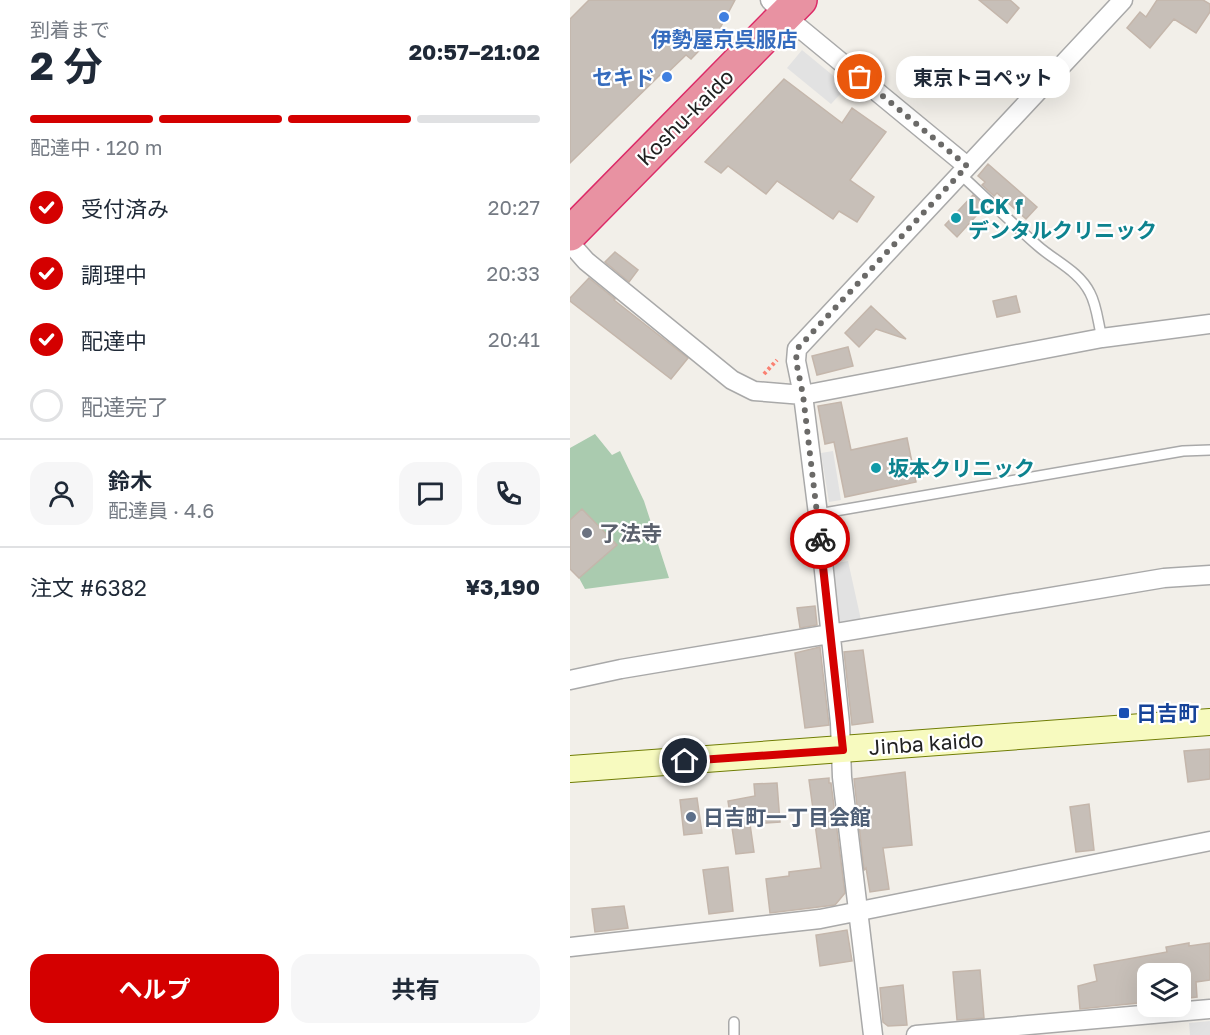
<!DOCTYPE html>
<html lang="ja">
<head>
<meta charset="utf-8">
<style>
	:root { --surface:#fff; --page:#f6f6f7; --text:#1f2937; --muted:#747a83; --line:#e0e1e3; --accent:#d40000 }
	body { margin:0; font-family:"Golos Text","Noto Sans JP",sans-serif; background:var(--page); color:var(--text); height:100vh; display:flex; flex-direction:column; font-size:22px; white-space:nowrap }
	* { box-sizing:border-box; margin:0 }
	p { font-size:20px; color:var(--muted) }
	.icon { flex:none; width:33px; height:33px; fill:none; stroke:currentColor; stroke-width:2; stroke-linecap:round; stroke-linejoin:round }
	.map { position:relative; flex:1; overflow:hidden }
	.sheet { display:flex; flex-direction:column; background:var(--surface); width:570px }
	.sheet>* { flex:none }
	.controls { position:absolute; left:567px; top:963px; display:grid; gap:12px }
	.controls a { display:grid; place-items:center; width:54px; height:54px; border-radius:12px; background:var(--surface); box-shadow:0 6px 24px #0002; font-size:30px }
	.pin { position:absolute; display:grid; place-items:center; width:51px; height:51px; color:#fff; margin:-26px; border:3px solid #fff; border-radius:50%; box-shadow:0 2px 6px #0007 }
	.courier { position:absolute; display:grid; place-items:center; width:60px; height:60px; margin:-30px; border:4px solid #d40000; border-radius:50%; background:#fff; color:#222; box-shadow:0 2px 8px #0007 }
	.bubble { position:absolute; height:42px; border-radius:18px; background:var(--surface); box-shadow:0 6px 24px #0002; font-size:20px; font-weight:700; line-height:42px; text-align:center }
	.summary em { font-style:normal; font-weight:700 }
	.summary div { display:flex; flex-direction:column-reverse }
	.summary { display:flex; align-items:center; justify-content:space-between; height:102px; padding:0 30px }
	h1 { font-size:39px; font-weight:700; line-height:45px }
	.bar { display:grid; grid-template-columns:repeat(4,1fr); gap:9px 6px; align-content:center; height:72px; padding:0 30px }
	.bar i { height:8px; border-radius:4px; background:var(--line) }
	.bar .active { background:var(--accent) }
	.bar p { grid-column:span 4 }
	.line { display:flex; align-items:center; gap:15px; padding:0 30px; border-top:2px solid var(--line) }
	.line div { flex:1 }
	.round { display:grid; place-items:center; flex:none; width:63px; height:63px; border-radius:18px; background:var(--page) }
	ol { padding:0 30px; list-style:none }
	li { display:flex; align-items:center; gap:18px; height:66px }
	li p { margin-inline-start:auto }
	li .icon { padding:6px; border-radius:50%; background:var(--accent); color:#fff; stroke-width:4 }
	li:last-child { color:var(--muted) }
	li i { width:33px; height:33px; border:3px solid var(--line); border-radius:50% }
	.primary-button { display:flex; gap:12px; margin-top:auto; padding:12px 30px }
	.primary-button a { flex:1; height:69px; border-radius:18px; background:var(--accent); color:#fff; font-size:24px; font-weight:700; line-height:69px; text-align:center }
	.primary-button a+a { background:var(--page); color:var(--text) }
	main { display:flex; flex:1; min-height:0 }
	.map>svg:first-child { display:block }
</style>
</head>
<body>
<main>
<section class="sheet">
<div class="summary"><div><h1>2 分</h1><p>到着まで</p></div><em>20:57–21:02</em></div>
<div class="bar"><i class="active"></i><i class="active"></i><i class="active"></i><i></i><p>配達中 · 120 m</p></div>
<ol>
<li><svg class="icon" aria-label="check" viewBox="0 0 24 24"><path d="M5 12l5 5 9-10"/></svg>受付済み<p>20:27</p></li>
<li><svg class="icon" aria-label="check" viewBox="0 0 24 24"><path d="M5 12l5 5 9-10"/></svg>調理中<p>20:33</p></li>
<li><svg class="icon" aria-label="check" viewBox="0 0 24 24"><path d="M5 12l5 5 9-10"/></svg>配達中<p>20:41</p></li>
<li><i></i>配達完了</li>
</ol>
<div class="line" style="height:108px"><a class="round"><svg class="icon" aria-label="person" viewBox="0 0 24 24"><circle cx="12" cy="8" r="4"/><path d="M4 21q1-7 8-7t8 7"/></svg></a><div><b>鈴木</b><p>配達員 · 4.6</p></div><a class="round"><svg class="icon" aria-label="chat" viewBox="0 0 24 24"><path d="M4 5h16v11H9l-5 4z"/></svg></a><a class="round"><svg class="icon" aria-label="phone" viewBox="0 0 24 24"><path d="M5 4h4l2 5-3 2q2 4 5 5l2-3 5 2v4C11 20 4 13 5 4z"/></svg></a></div>
<div class="line" style="height:78px"><div>注文 #6382</div><b>¥3,190</b></div>
<div class="primary-button"><a>ヘルプ</a><a>共有</a></div>
</section>
<div class="map">
<svg width="640" height="1035" viewBox="0 0 640 1035">
	<rect width="100%" height="100%" fill="#f2efe9"/>
	<path fill="#aacbaf" d="M 25,434 L 42,455 L 50,451 L 74,501 L 99,578 L 15,589 L 9,578 L 46,545 L 12,509 L 0,520 L 0,448 Z"/>
	<path fill="#e2e2e2" d="M 232,50 L 277,87 L 261,104 L 217,68 Z
		M 263,451 L 271,500 L 259,502 L 251,453 Z
		M 278,561 L 291,620 L 270,624 L 258,565 Z
		M 640,1021 L 640,1035 L 620,1035 L 619,1023 Z"/>
	<path fill="#c7bfb8" stroke="#c4b6ab" stroke-width="1.5" d="M 19,0 L 165,0 L 149,30 L 121,59 L 116,55 L 93,77 L 91,74 L 0,163 L 0,19 Z
		M 409,0 L 440,0 L 449,8 L 437,23 Z
		M 587,0 L 633,0 L 640,4 L 640,12 L 626,33 L 604,19 L 580,48 L 557,28 L 570,12 L 576,17 Z
		M 214,79 L 272,123 L 282,108 L 316,132 L 280,180 L 304,197 L 287,222 L 269,211 L 263,219 L 207,181 L 196,194 L 158,166 L 151,173 L 135,162 Z
		M 418,164 L 467,207 L 456,219 L 427,193 L 424,196 L 412,185 L 415,182 L 408,176 Z
		M 403,195 L 415,206 L 387,237 L 375,225 Z
		M 45,252 L 68,270 L 59,282 L 35,262 Z
		M 19,278 L 45,299 L 44,300 L 118,358 L 101,379 L 0,301 L 0,298 Z
		M 446,296 L 450,312 L 427,317 L 423,301 Z
		M 301,306 L 336,339 L 306,329 L 289,347 L 275,333 Z
		M 278,347 L 283,366 L 247,375 L 242,356 Z
		M 271,402 L 281,450 L 337,438 L 346,482 L 275,497 L 264,442 L 255,444 L 248,406 Z
		M 12,509 L 47,545 L 9,578 L 0,569 L 0,520 Z
		M 245,606 L 247,625 L 230,628 L 227,608 Z
		M 250,647 L 259,725 L 235,728 L 225,653 Z
		M 293,650 L 303,722 L 282,725 L 274,652 Z
		M 640,749 L 640,779 L 618,782 L 614,751 Z
		M 335,772 L 342,845 L 313,848 L 319,889 L 300,892 L 296,868 L 294,870 L 284,779 Z
		M 259,778 L 259,783 L 261,783 L 275,893 L 265,905 L 200,913 L 196,879 L 219,876 L 219,872 L 251,868 L 239,780 Z
		M 207,783 L 210,822 L 180,824 L 184,852 L 166,854 L 158,801 L 185,796 L 184,784 Z
		M 127,798 L 132,833 L 114,835 L 110,800 Z
		M 519,804 L 524,850 L 506,852 L 500,807 Z
		M 158,867 L 163,911 L 139,914 L 133,870 Z
		M 54,906 L 58,928 L 25,932 L 22,909 Z
		M 277,930 L 282,961 L 250,966 L 246,935 Z
		M 619,943 L 619,946 L 640,943 L 640,980 L 626,982 L 627,997 L 610,999 L 610,974 L 578,974 L 578,1002 L 510,1009 L 508,986 L 527,981 L 524,965 L 597,952 L 596,947 Z
		M 410,970 L 414,1018 L 387,1020 L 383,972 Z
		M 333,985 L 337,1025 L 318,1026 L 313,1022 L 310,988 Z"/>
	<g fill="none" stroke-linecap="round" stroke-linejoin="round">
		<g stroke="#a9a9a9" stroke-width="12">
			<path id="lane" d="M 390,174 C 416,198 442,223 468,246 C 485,261 509,271 520,293 C 527,306 528,323 532,338
				M 248,514 L 613,451 L 640,450
				M 164,1035 L 164,1022"/>
		</g>
		<g stroke="#a9a9a9" stroke-width="21">
			<path id="street" d="M 200,0 L 215,16 L 397,166
				M 0,243 L 16,261 L 162,380 L 184,391 L 233,395 L 532,338 L 640,324
				M 0,680 L 51,669 L 594,578 L 640,575
				M 0,947 L 250,919 L 640,841
				M 303,1035 L 272,777 L 270,723 L 248,514 L 233,395 L 226,361 L 227,349 L 553,0
				M 346,1035 L 640,1009"/>
		</g>
		<g stroke="#707d05" stroke-width="28">
			<path id="secondary" d="M 0,769 L 640,722"/>
		</g>
		<g stroke="#dc2a67" stroke-width="36">
			<path id="highway" d="M 0,234 L 230,0"/>
		</g>
		<path stroke="#fa8072" stroke-width="4" stroke-dasharray="3 3" stroke-linecap="butt" d="M 194,374 L 207,360"/>
		<use href="#lane" stroke="#fff" stroke-width="9"/>
		<use href="#street" stroke="#fff" stroke-width="18"/>
		<use href="#secondary" stroke="#f7fabf" stroke-width="26"/>
		<use href="#highway" stroke="#e892a2" stroke-width="33"/>
	</g>
	<g fill="none" stroke-linecap="round" stroke-linejoin="round">
		<path stroke="#6b6a68" stroke-width="6" stroke-dasharray="0 10.8" d="M 250,539 L 233,395 L 226,361 L 227,349 L 397,166 L 290,77"/>
		<path stroke="#d40000" stroke-width="8" d="M 115,761 L 273,750 L 250,539"/>
	</g>
	<g fill="#3f7fe0" stroke="#fff" stroke-width="2">
		<circle cx="154" cy="17" r="6"/>
		<circle cx="97" cy="77" r="6"/>
	</g>
	<g fill="#0f9aa8" stroke="#fff" stroke-width="2">
		<circle cx="386" cy="218" r="6"/>
		<circle cx="306" cy="468" r="6"/>
	</g>
	<circle fill="#6b7280" stroke="#fff" stroke-width="2" cx="17" cy="533" r="6"/>
	<rect fill="#1a4fb4" stroke="#fff" stroke-width="2" x="548" y="707" width="12" height="12" rx="3"/>
	<circle fill="#5c6f8a" stroke="#fff" stroke-width="2" cx="121" cy="817" r="6"/>
	<g text-anchor="middle" dominant-baseline="central" stroke-width="4.5" stroke-linejoin="round" paint-order="stroke">
		<g font-size="21" font-weight="bold" fill="#366cbe" stroke="#fff">
			<text x="154" y="39">伊勢屋京呉服店</text>
			<text x="85" y="77" text-anchor="end">セキド</text>
		</g>
		<g font-size="21" fill="#222" stroke="#fff">
			<text transform="translate(115 117) rotate(-45)">Koshu-kaido</text>
			<text transform="translate(356 743) rotate(-4)">Jinba kaido</text>
		</g>
		<g font-size="21" font-weight="bold" fill="#0d838f" stroke="#fff" text-anchor="start">
			<text x="398" y="206">LCK f<tspan x="398" dy="24">デンタルクリニック</tspan></text>
			<text x="318" y="468">坂本クリニック</text>
		</g>
		<g font-size="21" font-weight="bold" fill="#5b616d" stroke="#fff" text-anchor="start">
			<text x="29" y="533">了法寺</text>
		</g>
		<g font-size="21" font-weight="bold" fill="#164399" stroke="#fff" text-anchor="start">
			<text x="566" y="713">日吉町</text>
		</g>
		<g font-size="21" font-weight="bold" fill="#4e5e75" stroke="#fff" text-anchor="start">
			<text x="133" y="817">日吉町一丁目会館</text>
		</g>
	</g>
</svg>
<div class="controls">
<a><svg class="icon" aria-label="layers" viewBox="0 0 24 24"><path d="M12 4l9 5-9 5-9-5zM3 14l9 5 9-5"/></svg></a>
</div>
<div class="pin" style="left:290px;top:77px;background:#ea580c"><svg class="icon" aria-label="bag" viewBox="0 0 24 24"><path d="M5 8h14l-1 12H6zM9 8a3 3 0 0 1 6 0"/></svg></div>
<div class="pin" style="left:115px;top:761px;background:#1f2937"><svg class="icon" aria-label="home" viewBox="0 0 24 24"><path d="M3 11l9-7 9 7M6 9v11h12V9"/></svg></div>
<div class="courier" style="left:250px;top:539px"><svg class="icon" aria-label="bike" viewBox="0 0 24 24"><circle cx="6" cy="16" r="4"/><circle cx="18" cy="16" r="4"/><path d="M6 16l4-8h5l3 8M10 8l3 8H6M13 5h3"/></svg></div>
<div class="bubble" style="left:326px;top:56px;width:174px">東京トヨペット</div>
</div>
</main>
</body>
</html>
